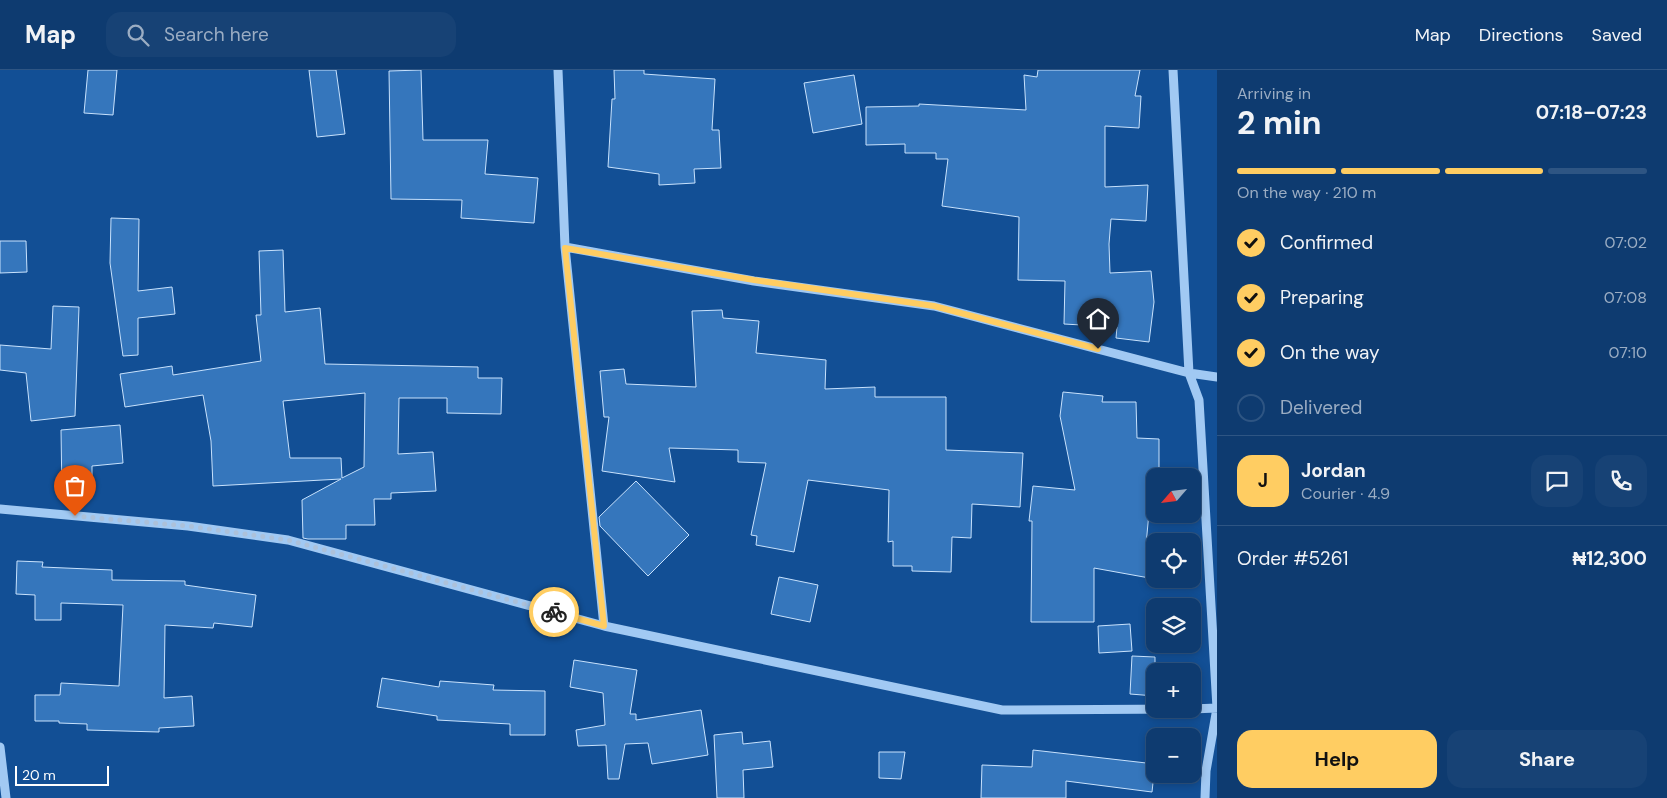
<!DOCTYPE html>
<html lang="en">
<head>
<meta charset="utf-8">
<style>
	:root { --surface:#0e3b70; --page:#174275; --text:#f1f3f6; --muted:#9badc3; --line:#2e5583; --accent:#ffcd62 }
	body { margin:0; font-family:"DM Sans",sans-serif; background:var(--page); color:var(--text); height:100vh; display:flex; flex-direction:column; font-size:19px; white-space:nowrap }
	* { box-sizing:border-box; margin:0 }
	p { font-size:16px; color:var(--muted) }
	.icon { flex:none; width:28px; height:28px; fill:none; stroke:currentColor; stroke-width:2; stroke-linecap:round; stroke-linejoin:round }
	.map { position:relative; flex:1; overflow:hidden }
	.sheet { display:flex; flex-direction:column; background:var(--surface); width:450px }
	.sheet>* { flex:none }
	.needle { width:32px; rotate:242deg }
	.buttons { position:absolute; left:1146px; top:398px; display:grid; gap:10px }
	.buttons a { display:grid; place-items:center; width:55px; height:55px; border-radius:10px; background:var(--surface); box-shadow:0 2px 8px #0003,0 0 0 1px var(--line); font-size:25px }
	.scale { position:absolute; left:15px; bottom:12px; width:94px; box-sizing:border-box; padding-left:5px; border:2px solid #fff; border-top:0; font-size:14px; line-height:18px; white-space:nowrap; color:#fff; -webkit-text-stroke:4px #124f95; paint-order:stroke }
	.pin { position:absolute; display:grid; place-items:center; width:42px; height:42px; color:#fff; margin:-51px -21px; border-radius:50% 50% 50% 0; rotate:-45deg; box-shadow:0 0 5px #0007 }
	.pin .icon { rotate:45deg }
	.courier { position:absolute; display:grid; place-items:center; width:50px; height:50px; margin:-25px; border:4px solid #ffcd62; border-radius:50%; background:#fff; color:#222; box-shadow:0 1px 6px #0007 }
	.headline em { font-style:normal; font-weight:700 }
	.headline div { display:flex; flex-direction:column-reverse }
	.headline { display:flex; align-items:center; justify-content:space-between; height:85px; padding:0 20px }
	h1 { font-size:32px; font-weight:700; line-height:38px }
	.bar { display:grid; grid-template-columns:repeat(4,1fr); gap:8px 5px; align-content:center; height:60px; padding:0 20px }
	.bar i { height:6px; border-radius:4px; background:var(--line) }
	.bar .active { background:var(--accent) }
	.bar p { grid-column:span 4 }
	.line { display:flex; align-items:center; gap:12px; padding:0 20px; border-top:1px solid var(--line) }
	.line div { flex:1 }
	.round { display:grid; place-items:center; flex:none; width:52px; height:52px; border-radius:15px; background:var(--page) }
	ol { padding:0 20px; list-style:none }
	li { display:flex; align-items:center; gap:15px; height:55px }
	li p { margin-inline-start:auto }
	li .icon { padding:5px; border-radius:50%; background:var(--accent); color:#111; stroke-width:4 }
	li:last-child { color:var(--muted) }
	li i { width:28px; height:28px; border:2px solid var(--line); border-radius:50% }
	.button { display:flex; gap:10px; margin-top:auto; padding:10px 20px }
	.button a { flex:1; height:58px; border-radius:15px; background:var(--accent); color:#111; font-size:20px; font-weight:700; line-height:58px; text-align:center }
	.button a+a { background:var(--page); color:var(--text) }
	header { display:flex; align-items:center; gap:30px; box-sizing:border-box; height:70px; padding:0 25px; background:var(--surface); border-bottom:1px solid var(--line) }
	header strong { font-size:24px }
	nav { display:flex; gap:28px; margin-inline-start:auto; font-size:18px }
	.search { width:350px; height:45px; background:var(--page); display:flex; align-items:center; gap:12px; box-sizing:border-box; padding:0 18px; border-radius:15px; color:var(--muted); font-size:19px }
	main { display:flex; flex:1; min-height:0 }
	.map>svg:first-child { display:block }
</style>
</head>
<body>
<header>
<strong>Map</strong>
<div class="search"><svg class="icon" aria-label="search" viewBox="0 0 24 24"><circle cx="10" cy="10" r="6"/><path d="M15 15l6 6"/></svg>Search here</div>
<nav><a>Map</a><a>Directions</a><a>Saved</a></nav>
</header>
<main>
<div class="map">
<svg width="1217" height="728" viewBox="0 0 1217 728">
	<rect width="100%" height="100%" fill="#124f95"/>
	<path fill="#3576bc" stroke="#c8e2fd" fill-rule="evenodd" d="M 88,0 L 117,0 L 113,45 L 84,43 Z
		M 309,0 L 336,0 L 345,64 L 317,67 Z
		M 421,0 L 423,70 L 488,70 L 485,104 L 538,108 L 534,153 L 461,148 L 462,130 L 391,129 L 389,1 Z
		M 614,0 L 644,0 L 644,4 L 715,9 L 712,60 L 719,60 L 721,98 L 694,99 L 695,113 L 659,115 L 659,104 L 608,97 L 612,29 L 615,29 Z
		M 1038,0 L 1140,0 L 1135,26 L 1141,26 L 1139,58 L 1105,56 L 1105,117 L 1148,115 L 1146,151 L 1111,149 L 1109,174 L 1110,203 L 1151,201 L 1154,232 L 1149,272 L 1116,268 L 1117,257 L 1064,254 L 1065,211 L 1018,210 L 1019,147 L 942,136 L 948,89 L 936,89 L 936,83 L 905,83 L 905,74 L 866,75 L 866,37 L 919,36 L 919,34 L 1026,40 L 1024,5 L 1037,7 Z
		M 854,5 L 862,54 L 813,63 L 804,13 Z
		M 111,148 L 139,149 L 138,221 L 172,217 L 175,244 L 138,248 L 138,285 L 123,286 L 110,193 Z
		M 0,171 L 26,171 L 27,202 L 0,203 Z
		M 283,180 L 285,242 L 320,238 L 325,294 L 478,297 L 478,308 L 502,308 L 501,344 L 447,343 L 447,328 L 399,328 L 398,384 L 433,382 L 436,421 L 391,423 L 391,429 L 374,429 L 375,455 L 346,455 L 346,469 L 308,469 L 303,468 L 302,430 L 341,409 L 213,416 L 211,371 L 203,325 L 125,337 L 120,304 L 172,296 L 173,305 L 261,291 L 256,245 L 261,245 L 259,181 ZM 365,323 L 364,397 L 342,408 L 341,388 L 290,388 L 283,331 Z
		M 53,236 L 79,237 L 75,346 L 31,351 L 26,303 L 0,300 L 0,275 L 51,279 Z
		M 722,240 L 723,248 L 759,251 L 756,283 L 826,290 L 825,319 L 875,317 L 875,327 L 946,327 L 946,380 L 1023,383 L 1020,437 L 972,434 L 971,468 L 952,467 L 951,502 L 912,501 L 912,496 L 893,496 L 893,471 L 888,472 L 889,420 L 808,410 L 794,482 L 756,475 L 757,466 L 751,465 L 766,393 L 738,392 L 738,380 L 669,378 L 675,412 L 602,401 L 609,347 L 604,347 L 600,301 L 624,299 L 626,314 L 696,317 L 692,241 Z
		M 1063,322 L 1103,326 L 1102,332 L 1136,332 L 1137,368 L 1159,369 L 1159,400 L 1153,399 L 1146,475 L 1155,477 L 1155,509 L 1094,498 L 1094,552 L 1031,552 L 1032,451 L 1029,451 L 1033,416 L 1075,420 L 1060,346 Z
		M 120,355 L 123,393 L 92,396 L 92,425 L 62,426 L 61,360 Z
		M 636,411 L 689,465 L 648,506 L 600,456 L 599,447 Z
		M 17,491 L 43,492 L 42,497 L 112,500 L 112,510 L 185,511 L 185,515 L 256,525 L 252,557 L 214,553 L 213,558 L 165,555 L 164,628 L 192,626 L 194,656 L 159,658 L 159,662 L 87,660 L 87,654 L 59,653 L 59,651 L 35,651 L 35,625 L 60,625 L 61,613 L 119,616 L 123,535 L 61,533 L 61,550 L 35,550 L 35,525 L 16,524 Z
		M 779,507 L 818,515 L 810,552 L 771,544 Z
		M 1130,554 L 1132,581 L 1099,583 L 1098,556 Z
		M 1132,586 L 1155,587 L 1155,626 L 1130,624 Z
		M 574,590 L 637,600 L 630,644 L 636,644 L 636,650 L 701,640 L 708,685 L 652,694 L 648,673 L 625,674 L 619,709 L 608,709 L 606,675 L 578,676 L 576,660 L 605,655 L 603,623 L 570,617 Z
		M 382,608 L 439,617 L 440,611 L 494,615 L 493,620 L 545,621 L 545,665 L 510,665 L 510,654 L 437,650 L 437,646 L 377,637 Z
		M 742,662 L 743,674 L 770,671 L 773,697 L 743,700 L 744,728 L 717,728 L 714,665 Z
		M 1033,680 L 1155,694 L 1152,722 L 1066,711 L 1066,728 L 981,728 L 982,695 L 1032,697 Z
		M 879,682 L 905,682 L 901,709 L 879,708 Z"/>
	<g fill="none" stroke-linecap="round" stroke-linejoin="round">
		<path stroke="#a1c9f3" stroke-width="9" d="M 558,0 L 565,177 L 604,556
			M 1173,0 L 1189,303 L 1199,330 L 1217,638 L 1192,639
			M 565,177 L 754,211 L 934,236 L 1189,303 L 1217,307
			M 0,439 L 188,456 L 288,470 L 604,556 L 1002,640 L 1181,639
			M 0,677 L 6,728
			M 1205,728 L 1206,701 L 1217,638"/>
	</g>
	<g fill="none" stroke-linecap="round" stroke-linejoin="round">
		<path stroke="#acc1da" stroke-width="5" stroke-dasharray="0 9" d="M 75,446 L 188,456 L 288,470 L 554,542"/>
		<path stroke="#ffcd62" stroke-width="6" d="M 554,542 L 604,556 L 565,178 L 754,210 L 934,236 L 1098,279"/>
	</g>
</svg>
<div class="buttons">
<a><svg class="needle" viewBox="-14 -14 28 28"><path d="M0-13l5 13h-10z" fill="#e53935"/><path d="M0 13l5-13h-10z" fill="#9badc3"/></svg></a>
<a><svg class="icon" aria-label="locate" viewBox="0 0 24 24"><circle cx="12" cy="12" r="6"/><path d="M12 2v4M12 18v4M2 12h4M18 12h4"/></svg></a>
<a><svg class="icon" aria-label="layers" viewBox="0 0 24 24"><path d="M12 4l9 5-9 5-9-5zM3 14l9 5 9-5"/></svg></a>
<a>+</a>
<a>−</a>
</div>
<div class="scale">20 m</div>
<div class="pin" style="left:75px;top:446px;background:#ea580c"><svg class="icon" aria-label="bag" viewBox="0 0 24 24"><path d="M5 8h14l-1 12H6zM9 8a3 3 0 0 1 6 0"/></svg></div>
<div class="pin" style="left:1098px;top:279px;background:#1f2937"><svg class="icon" aria-label="home" viewBox="0 0 24 24"><path d="M3 11l9-7 9 7M6 9v11h12V9"/></svg></div>
<div class="courier" style="left:554px;top:542px"><svg class="icon" aria-label="bike" viewBox="0 0 24 24"><circle cx="6" cy="16" r="4"/><circle cx="18" cy="16" r="4"/><path d="M6 16l4-8h5l3 8M10 8l3 8H6M13 5h3"/></svg></div>
</div>
<section class="sheet">
<div class="headline"><div><h1>2 min</h1><p>Arriving in</p></div><em>07:18–07:23</em></div>
<div class="bar"><i class="active"></i><i class="active"></i><i class="active"></i><i></i><p>On the way · 210 m</p></div>
<ol>
<li><svg class="icon" aria-label="check" viewBox="0 0 24 24"><path d="M5 12l5 5 9-10"/></svg>Confirmed<p>07:02</p></li>
<li><svg class="icon" aria-label="check" viewBox="0 0 24 24"><path d="M5 12l5 5 9-10"/></svg>Preparing<p>07:08</p></li>
<li><svg class="icon" aria-label="check" viewBox="0 0 24 24"><path d="M5 12l5 5 9-10"/></svg>On the way<p>07:10</p></li>
<li><i></i>Delivered</li>
</ol>
<div class="line" style="height:90px"><b class="round" style="background:var(--accent);color:#111">J</b><div><b>Jordan</b><p>Courier · 4.9</p></div><a class="round"><svg class="icon" aria-label="chat" viewBox="0 0 24 24"><path d="M4 5h16v11H9l-5 4z"/></svg></a><a class="round"><svg class="icon" aria-label="phone" viewBox="0 0 24 24"><path d="M5 4h4l2 5-3 2q2 4 5 5l2-3 5 2v4C11 20 4 13 5 4z"/></svg></a></div>
<div class="line" style="height:65px"><div>Order #5261</div><b>₦12,300</b></div>
<div class="button"><a>Help</a><a>Share</a></div>
</section>
</main>
</body>
</html>
